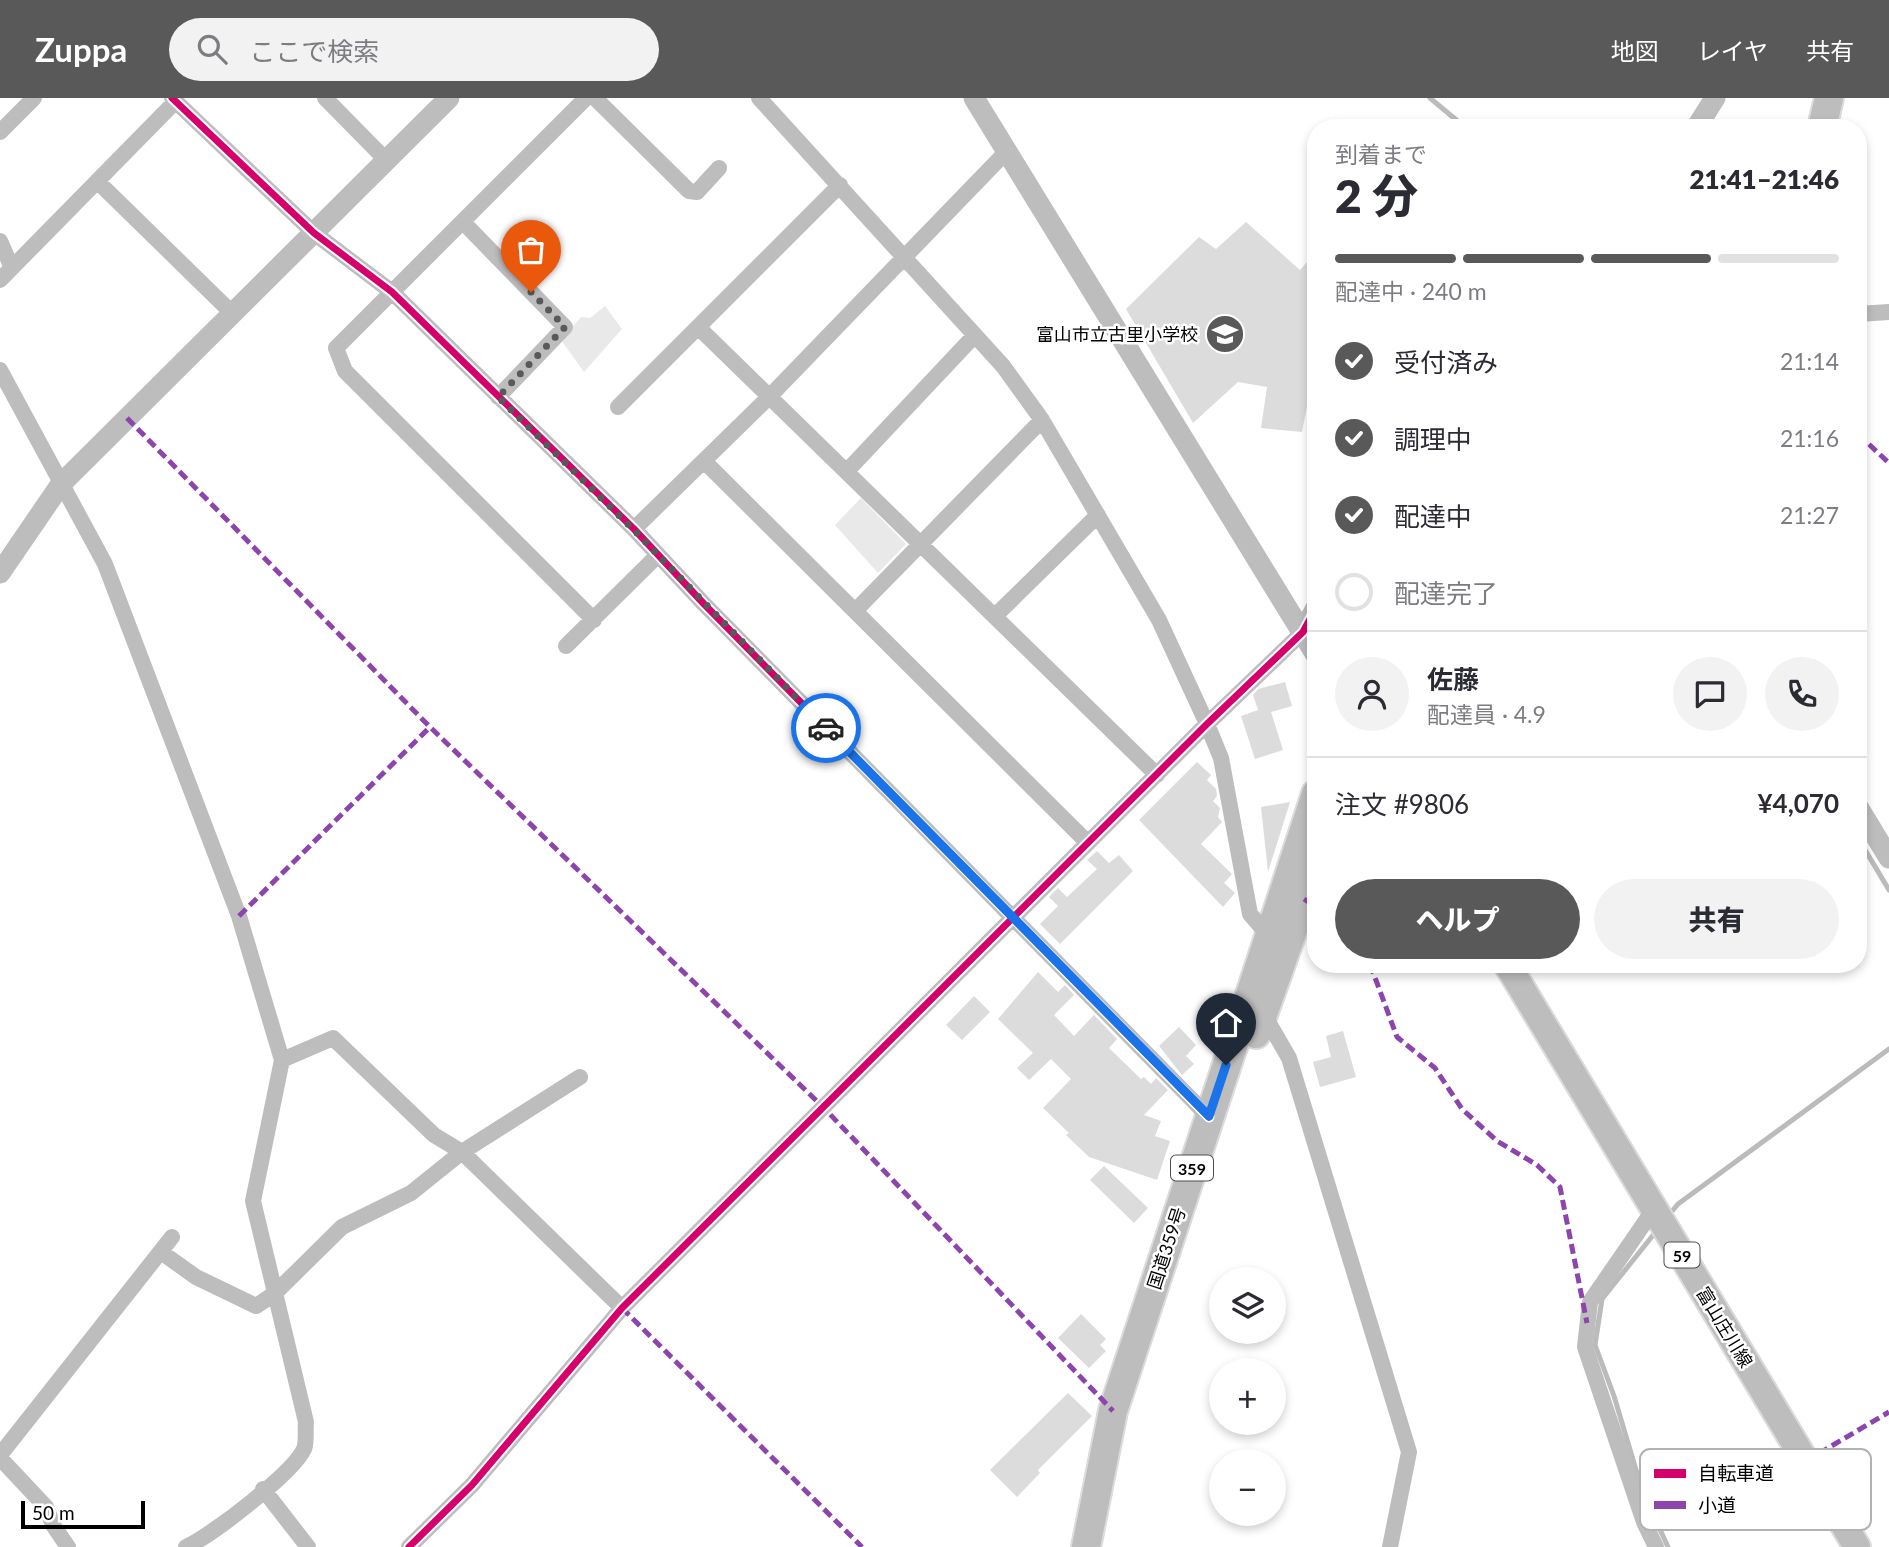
<!DOCTYPE html>
<html lang="ja">
<head>
<meta charset="utf-8">
<style>
	:root { --surface:#fff; --page:#f2f2f3; --text:#2b2b33; --muted:#7c7c81; --line:#e1e1e2; --accent:#595959 }
	body { margin:0; font-family:Lato,"Noto Sans JP",sans-serif; background:var(--page); color:var(--text); height:100vh; display:flex; flex-direction:column; font-size:26px; white-space:nowrap }
	* { box-sizing:border-box; margin:0 }
	p { font-size:23px; color:var(--muted) }
	.icon { flex:none; width:38px; height:38px; fill:none; stroke:currentColor; stroke-width:2; stroke-linecap:round; stroke-linejoin:round }
	.map { position:relative; flex:1; overflow:hidden }
	.drawer { position:absolute; left:1307px; top:21px; width:560px; height:854px; display:flex; flex-direction:column; background:var(--surface); border-radius:28px; box-shadow:0 4px 10px #0003 }
	.drawer>* { flex:none }
	.buttons { position:absolute; left:1209px; top:1169px; display:grid; gap:14px }
	.buttons a { display:grid; place-items:center; width:77px; height:77px; border-radius:50%; background:var(--surface); box-shadow:0 4px 10px #0003; font-size:35px }
	.scale { position:absolute; left:21px; bottom:18px; width:124px; box-sizing:border-box; padding-left:7px; border:4px solid #000; border-top:0; font-size:19px; line-height:24px; white-space:nowrap; color:#000; -webkit-text-stroke:5px #fff; paint-order:stroke }
	.pin { position:absolute; display:grid; place-items:center; width:60px; height:60px; color:#fff; margin:-72px -30px; border-radius:50% 50% 50% 0; rotate:-45deg; box-shadow:0 0 7px #0007 }
	.pin .icon { rotate:45deg }
	.courier { position:absolute; display:grid; place-items:center; width:70px; height:70px; margin:-35px; border:5px solid #1a73e8; border-radius:50%; background:#fff; color:#222; box-shadow:0 2px 9px #0007 }
	.head em { font-style:normal; font-weight:800 }
	.head div { display:flex; flex-direction:column-reverse }
	.head { display:flex; align-items:center; justify-content:space-between; height:119px; padding:0 28px }
	h1 { font-size:46px; font-weight:800; line-height:52px }
	.bar { display:grid; grid-template-columns:repeat(4,1fr); gap:10px 7px; align-content:center; height:84px; padding:0 28px }
	.bar i { height:9px; border-radius:5px; background:var(--line) }
	.bar .on { background:var(--accent) }
	.bar p { grid-column:span 4 }
	.line { display:flex; align-items:center; gap:18px; padding:0 28px; border-top:2px solid var(--line) }
	.line div { flex:1 }
	.round { display:grid; place-items:center; flex:none; width:74px; height:74px; border-radius:37px; background:var(--page) }
	ol { padding:0 28px; list-style:none }
	li { display:flex; align-items:center; gap:21px; height:77px }
	li p { margin-inline-start:auto }
	li .icon { padding:7px; border-radius:50%; background:var(--accent); color:#fff; stroke-width:4 }
	li:last-child { color:var(--muted) }
	li i { width:38px; height:38px; border:4px solid var(--line); border-radius:50% }
	.button { display:flex; gap:14px; margin-top:auto; padding:14px 28px }
	.button a { flex:1; height:80px; border-radius:42px; background:var(--accent); color:#fff; font-size:28px; font-weight:800; line-height:80px; text-align:center }
	.button a+a { background:var(--page); color:var(--text) }
	header { display:flex; align-items:center; gap:42px; box-sizing:border-box; height:98px; padding:0 35px; background:var(--accent); color:#fff }
	header strong { font-size:33px }
	nav { display:flex; gap:38px; margin-inline-start:auto; font-size:24px }
	.search { width:490px; height:63px; background:var(--page); display:flex; align-items:center; gap:18px; box-sizing:border-box; padding:0 24px; border-radius:38px; color:var(--muted); font-size:26px }
	.map>svg:first-child { display:block }
</style>
</head>
<body>
<header>
<strong>Zuppa</strong>
<div class="search"><svg class="icon" aria-label="search" viewBox="0 0 24 24"><circle cx="10" cy="10" r="6"/><path d="M15 15l6 6"/></svg>ここで検索</div>
<nav><a>地図</a><a>レイヤ</a><a>共有</a></nav>
</header>
<div class="map">
<svg width="1889" height="1449" viewBox="0 0 1889 1449">
	<rect width="100%" height="100%" fill="#fff"/>
	<path fill="#e9e9e9" d="M 605,208 L 622,231 L 584,274 L 561,242 L 581,219 L 590,220 Z
		M 861,400 L 906,446 L 878,475 L 835,427 Z"/>
	<g fill="none" stroke-linecap="round" stroke-linejoin="round">
		<path stroke="#bbb" stroke-width="5" d="M 1430,0 L 1466,30
			M 1858,740 L 1889,792
			M 1668,1118 L 1678,1106 L 1889,951
			M 1658,1131 L 1602,1201 L 1595,1247 L 1614,1298 L 1642,1392 L 1668,1449"/>
	</g>
	<path fill="#dcdcdc" d="M 1246,124 L 1300,172 L 1307,164 L 1316,172 L 1316,282 L 1312,283 L 1302,334 L 1261,330 L 1267,289 L 1238,284 L 1193,325 L 1126,211 L 1199,139 L 1216,151 Z
		M 1285,584 L 1292,608 L 1271,614 L 1283,652 L 1255,661 L 1241,618 L 1258,612 L 1253,597 L 1258,591 Z
		M 1197,664 L 1211,677 L 1207,682 L 1216,691 L 1217,698 L 1213,703 L 1220,710 L 1218,719 L 1222,724 L 1201,746 L 1232,776 L 1224,785 L 1235,795 L 1223,809 L 1139,722 Z
		M 1290,704 L 1268,774 L 1261,709 Z
		M 1097,753 L 1109,765 L 1119,757 L 1133,773 L 1060,846 L 1040,826 L 1058,808 L 1049,799 L 1058,790 L 1067,799 L 1097,771 L 1087,762 Z
		M 1038,874 L 1058,894 L 1065,887 L 1074,897 L 1054,917 L 1074,938 L 1094,917 L 1117,941 L 1109,950 L 1141,981 L 1144,979 L 1151,986 L 1156,980 L 1168,992 L 1144,1017 L 1161,1023 L 1155,1038 L 1170,1043 L 1157,1082 L 1089,1059 L 1066,1037 L 1069,1035 L 1043,1010 L 1071,981 L 1051,961 L 1029,982 L 1017,970 L 1033,955 L 998,921 Z
		M 974,898 L 990,914 L 962,942 L 946,927 Z
		M 1179,929 L 1196,947 L 1186,958 L 1194,966 L 1182,977 L 1159,948 Z
		M 1343,933 L 1356,979 L 1320,989 L 1313,964 L 1331,959 L 1326,938 Z
		M 1104,1068 L 1148,1110 L 1134,1125 L 1090,1082 Z
		M 1081,1216 L 1106,1241 L 1100,1247 L 1106,1253 L 1089,1270 L 1058,1240 Z
		M 1068,1295 L 1092,1318 L 1038,1372 L 1040,1375 L 1017,1399 L 990,1372 Z"/>
	<g fill="none" stroke-linecap="round" stroke-linejoin="round">
		<g stroke="#dbdbdb" stroke-width="30">
			<path id="primary" d="M 1507,866 L 1857,1449"/>
		</g>
		<g stroke="#dbdbdb" stroke-width="32">
			<path id="trunk" d="M 1822,30 L 1829,0
				M 1256,936 L 1316,767
				M 1086,1449 L 1113,1313 L 1316,696"/>
		</g>
		<path stroke="#bdbdbd" stroke-width="16" d="M 172,0 L 314,135 L 392,194 L 634,431 L 704,506 L 1209,1019
			M 325,0 L 386,62
			M 586,0 L 336,250 L 345,273 L 594,522
			M 595,0 L 689,93 L 697,94 L 719,70
			M 759,0 L 1003,268 L 1042,322 L 1159,522 L 1207,626 L 1221,660 L 1250,816 L 1268,837
			M 0,34 L 34,0
			M 97,83 L 233,216
			M 463,124 L 565,229 L 498,299
			M 0,143 L 12,170
			M 0,182 L 176,3
			M 1858,216 L 1889,214
			M 698,229 L 1157,677
			M 0,272 L 105,466 L 239,818 L 282,962 L 253,1103 L 306,1324 C 305,1331 307,1344 304,1351 C 293,1375 211,1438 186,1449
			M 618,309 L 840,87
			M 704,363 L 1088,745
			M 847,373 L 975,237
			M 634,431 L 770,298 L 1007,53
			M 855,513 L 1042,322
			M 995,518 L 1098,417
			M 566,548 L 658,457
			M 1263,915 L 1289,960 L 1409,1354 L 1390,1449
			M 282,962 L 333,940 L 434,1037 L 462,1054 L 622,1210
			M 1654,1111 L 1590,1204 L 1585,1249 L 1644,1424 L 1656,1449
			M 161,1154 L 196,1179 L 256,1208 L 274,1196 L 342,1129 L 411,1095 L 462,1054 L 580,979
			M 0,1357 L 172,1139
			M 0,1360 L 46,1409 L 53,1427 L 68,1449
			M 263,1391 L 308,1449
			M 409,1449 L 472,1387 L 622,1210 L 1207,626 L 1303,534"/>
		<path stroke="#bdbdbd" stroke-width="21" d="M 974,0 L 1316,557
			M 1696,30 L 1715,0
			M 0,475 L 61,386 L 449,0
			M 1303,534 L 1316,510
			M 1858,709 L 1889,760"/>
		<use href="#primary" stroke="#bdbdbd" stroke-width="26"/>
		<use href="#trunk" stroke="#bdbdbd" stroke-width="28"/>
		<path stroke="#8e44ad" stroke-width="5" stroke-dasharray="10 5" stroke-linecap="butt" d="M 127,320 L 430,629 L 824,1010 L 1113,1313
			M 1858,336 L 1889,365
			M 1304,801 L 1316,809
			M 239,818 L 430,629
			M 1370,866 L 1397,939 L 1435,970 L 1462,1011 L 1497,1043 L 1537,1067 L 1560,1089 L 1587,1225
			M 622,1210 L 862,1449
			M 1806,1363 L 1889,1314"/>
		<g stroke="#fff" stroke-width="11">
			<path id="cycleway" d="M 172,0 L 314,135 L 392,194 L 634,431 L 704,506 L 1209,1019
				M 409,1449 L 472,1387 L 622,1210 L 1207,626 L 1303,534 L 1316,510"/>
		</g>
		<use href="#cycleway" stroke="#d6006c" stroke-width="7"/>
	</g>
	<g fill="none" stroke-linecap="round" stroke-linejoin="round">
		<path stroke="#595959" stroke-width="7" stroke-dasharray="0 12.6" d="M 531,194 L 565,229 L 498,299 L 634,432 L 826,630"/>
		<path stroke="#1a73e8" stroke-width="9" d="M 826,630 L 1209,1018 L 1226,967"/>
	</g>
	<defs>
		<g id="school-disc" transform="scale(2.0125)"><circle r="9.5" fill="#595959" stroke="#fff"/><path d="M0-5L7-2L0 1L-7-2ZM-4 1L0 2.5L4 1V4Q0 6-4 4Z" fill="#fff"/></g>
	</defs>
	<g fill-rule="evenodd">
		<use href="#school-disc" x="1225" y="236"/>
	</g>
	<g text-anchor="middle" dominant-baseline="central" stroke-width="5" stroke-linejoin="round" paint-order="stroke">
		<g fill="#fff" stroke="#4c4c4c" stroke-width="2">
			<rect x="1171" y="1057.5" width="42" height="25" rx="5"/>
			<rect x="1664.5" y="1144.5" width="35" height="25" rx="5"/>
		</g>
		<g font-size="16" font-weight="bold" fill="#000">
			<text x="1192" y="1070">359</text>
			<text x="1682" y="1157">59</text>
		</g>
		<g font-size="18" fill="#000" stroke="#fff" text-anchor="end">
			<text x="1198" y="236">富山市立古里小学校</text>
		</g>
		<g font-size="18" fill="#000" stroke="#fff">
			<text transform="translate(1166 1150) rotate(-72)">国道359号</text>
			<text transform="translate(1725 1229) rotate(59)">富山庄川線</text>
		</g>
	</g>
	<rect x="1640" y="1351" width="231" height="81" rx="10" fill="#fff" stroke="#b2b2b2" stroke-width="2"/>
	<rect x="1654" y="1371" width="32" height="9" fill="#d6006c"/>
	<rect x="1654" y="1403" width="32" height="8" fill="#8e44ad"/>
	<g font-size="19" fill="#000">
		<text x="1698" y="1382">自転車道</text>
		<text x="1698" y="1414">小道</text>
	</g>
</svg>
<div class="buttons">
<a><svg class="icon" aria-label="layers" viewBox="0 0 24 24"><path d="M12 4l9 5-9 5-9-5zM3 14l9 5 9-5"/></svg></a>
<a>+</a>
<a>−</a>
</div>
<div class="scale">50 m</div>
<div class="pin" style="left:531px;top:194px;background:#ea580c"><svg class="icon" aria-label="bag" viewBox="0 0 24 24"><path d="M5 8h14l-1 12H6zM9 8a3 3 0 0 1 6 0"/></svg></div>
<div class="pin" style="left:1226px;top:967px;background:#1f2937"><svg class="icon" aria-label="home" viewBox="0 0 24 24"><path d="M3 11l9-7 9 7M6 9v11h12V9"/></svg></div>
<div class="courier" style="left:826px;top:630px"><svg class="icon" aria-label="car" viewBox="0 0 24 24"><path d="M5 17H2v-5l4-1 3-4h7l3 4 3 1v5h-3M9 17h6M6 11h13"/><circle cx="7" cy="17" r="2"/><circle cx="17" cy="17" r="2"/></svg></div>
<section class="drawer">
<div class="head"><div><h1>2 分</h1><p>到着まで</p></div><em>21:41–21:46</em></div>
<div class="bar"><i class="on"></i><i class="on"></i><i class="on"></i><i></i><p>配達中 · 240 m</p></div>
<ol>
<li><svg class="icon" aria-label="check" viewBox="0 0 24 24"><path d="M5 12l5 5 9-10"/></svg>受付済み<p>21:14</p></li>
<li><svg class="icon" aria-label="check" viewBox="0 0 24 24"><path d="M5 12l5 5 9-10"/></svg>調理中<p>21:16</p></li>
<li><svg class="icon" aria-label="check" viewBox="0 0 24 24"><path d="M5 12l5 5 9-10"/></svg>配達中<p>21:27</p></li>
<li><i></i>配達完了</li>
</ol>
<div class="line" style="height:126px"><a class="round"><svg class="icon" aria-label="person" viewBox="0 0 24 24"><circle cx="12" cy="8" r="4"/><path d="M4 21q1-7 8-7t8 7"/></svg></a><div><b>佐藤</b><p>配達員 · 4.9</p></div><a class="round"><svg class="icon" aria-label="chat" viewBox="0 0 24 24"><path d="M4 5h16v11H9l-5 4z"/></svg></a><a class="round"><svg class="icon" aria-label="phone" viewBox="0 0 24 24"><path d="M5 4h4l2 5-3 2q2 4 5 5l2-3 5 2v4C11 20 4 13 5 4z"/></svg></a></div>
<div class="line" style="height:91px"><div>注文 #9806</div><b>¥4,070</b></div>
<div class="button"><a>ヘルプ</a><a>共有</a></div>
</section>
</div>
</body>
</html>
